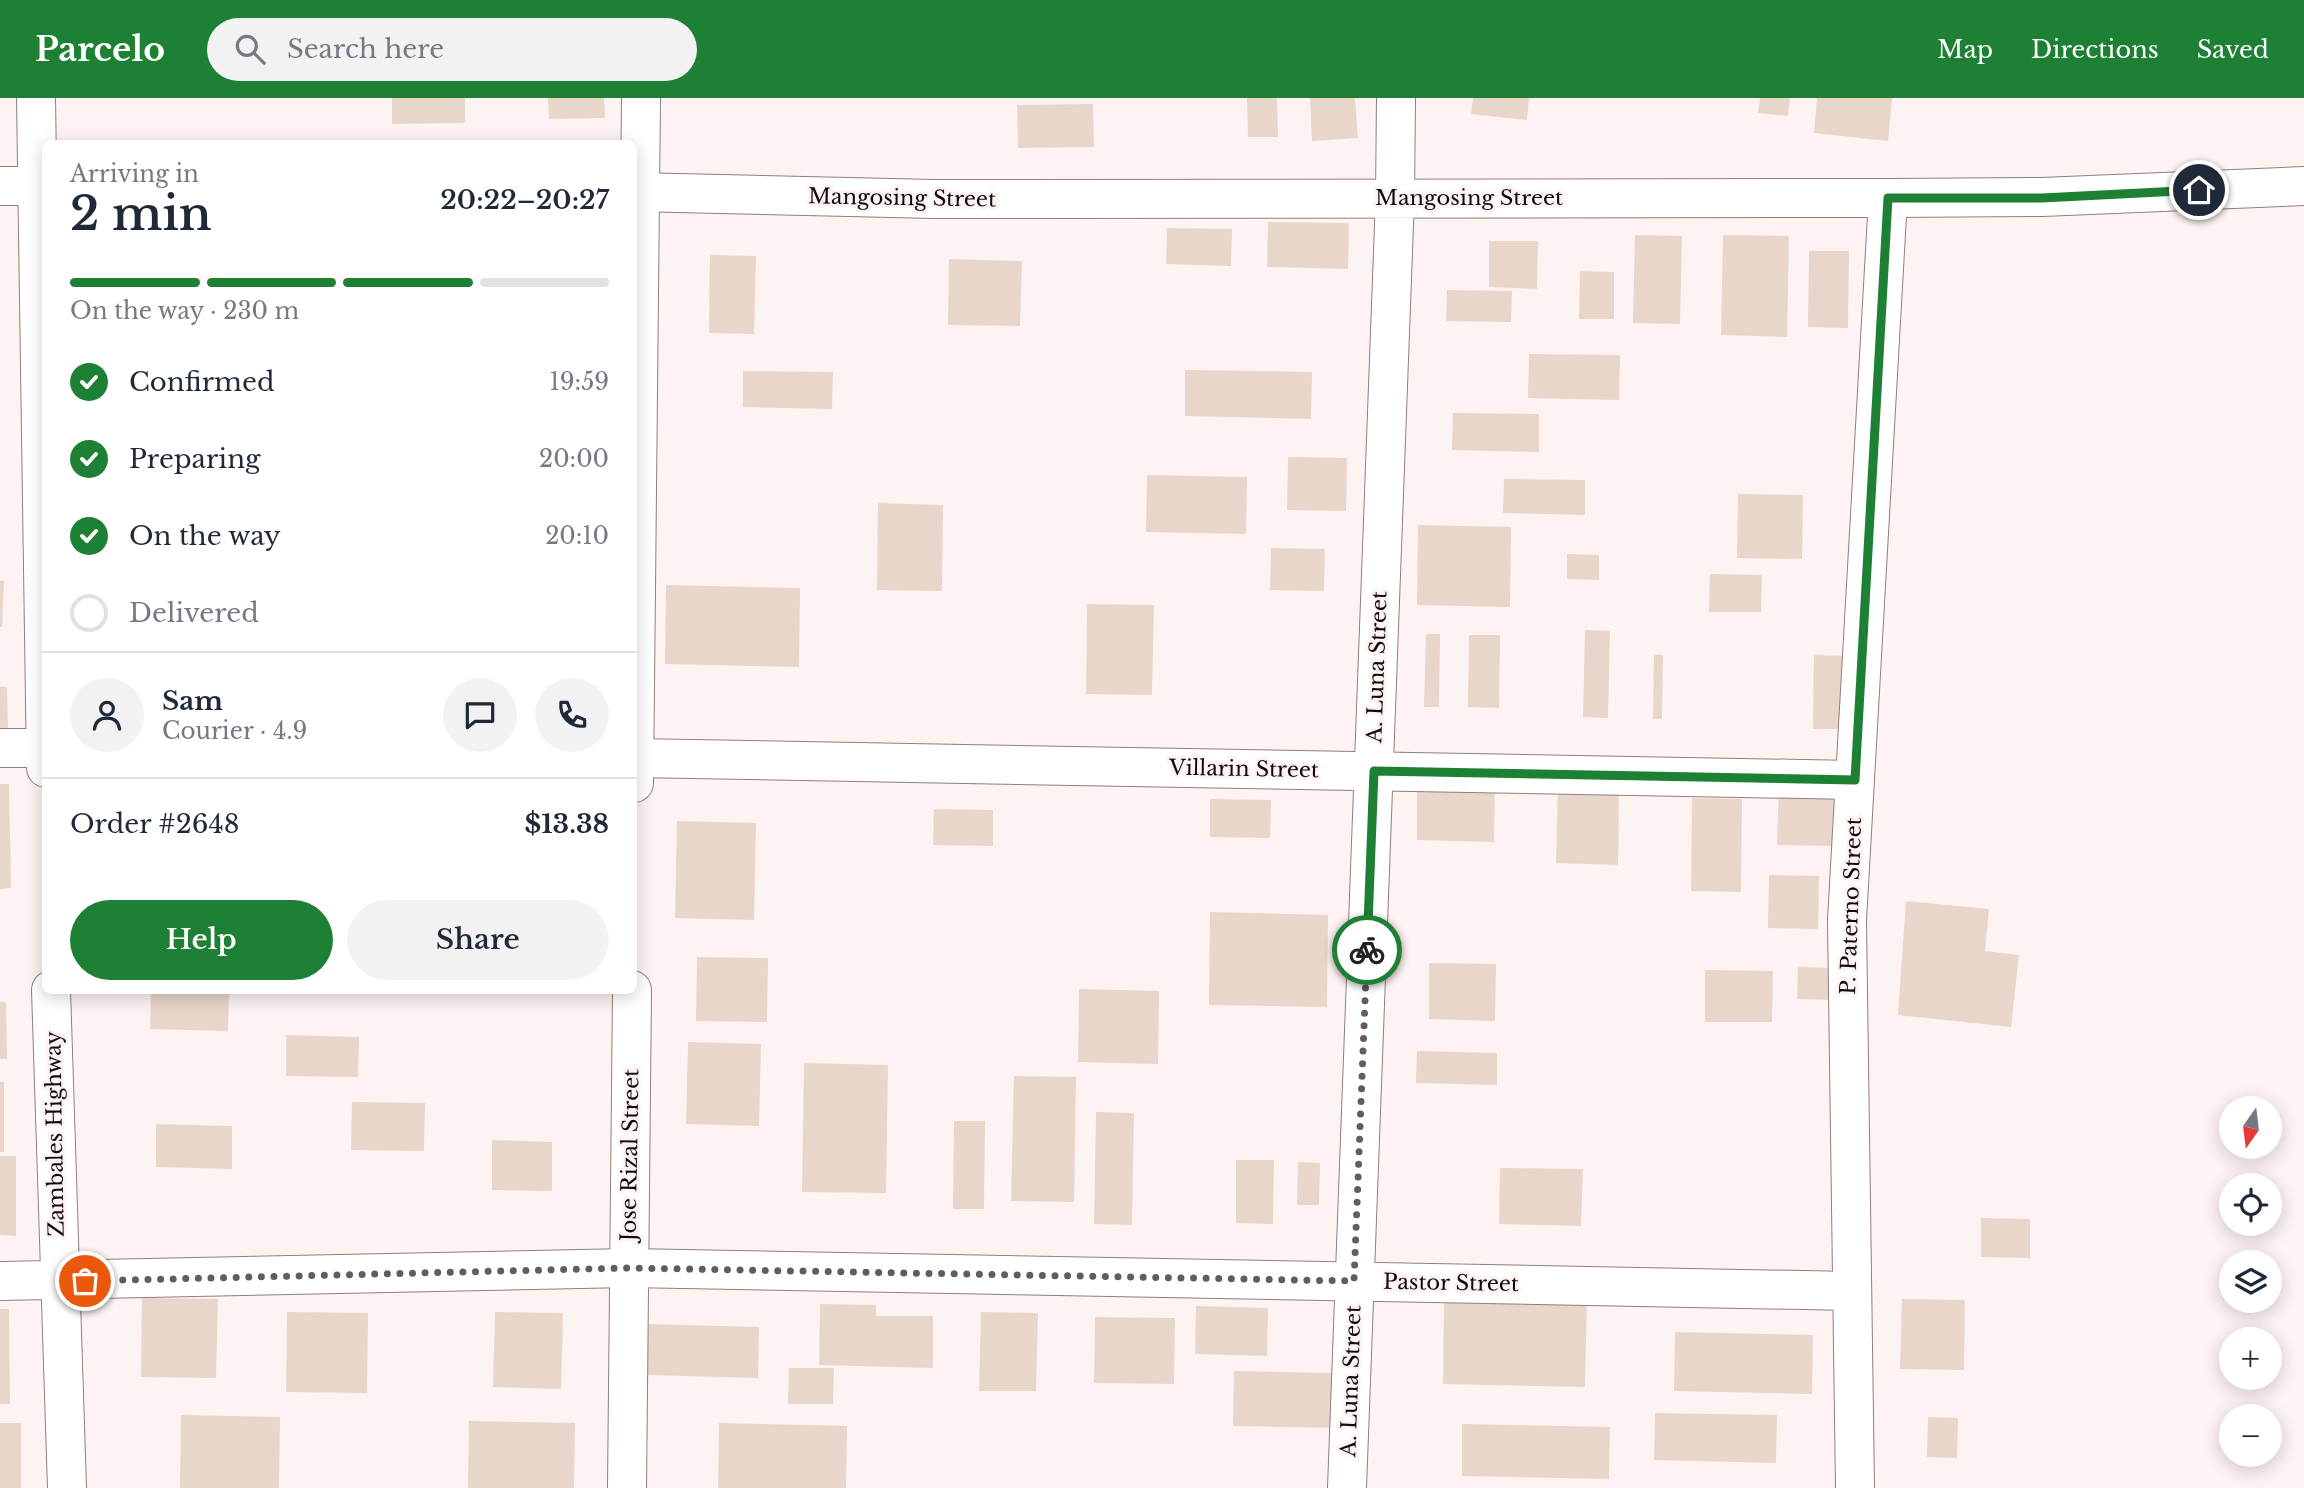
<!DOCTYPE html>
<html lang="en">
<head>
<meta charset="utf-8">
<style>
	:root { --surface:#fff; --page:#f2f2f3; --text:#1f2937; --muted:#747a83; --line:#e0e1e3; --accent:#1d8034 }
	body { margin:0; font-family:"Libre Baskerville",serif; background:var(--page); color:var(--text); height:100vh; display:flex; flex-direction:column; font-size:26px; white-space:nowrap }
	* { box-sizing:border-box; margin:0 }
	p { font-size:23px; color:var(--muted) }
	.icon { flex:none; width:38px; height:38px; fill:none; stroke:currentColor; stroke-width:2; stroke-linecap:round; stroke-linejoin:round }
	.map { position:relative; flex:1; overflow:hidden }
	.panel { position:absolute; left:42px; top:42px; width:595px; height:854px; display:flex; flex-direction:column; background:var(--surface); border-radius:10px; box-shadow:0 4px 18px #0003 }
	.panel>* { flex:none }
	.needle { width:46px; rotate:194deg }
	.fabs { position:absolute; left:2219px; top:998px; display:grid; gap:14px }
	.fabs a { display:grid; place-items:center; width:63px; height:63px; border-radius:50%; background:var(--surface); box-shadow:0 4px 18px #0003; font-size:35px }
	.pin { position:absolute; display:grid; place-items:center; width:60px; height:60px; color:#fff; margin:-30px; border:4px solid #fff; border-radius:50%; box-shadow:0 2px 7px #0007 }
	.courier { position:absolute; display:grid; place-items:center; width:70px; height:70px; margin:-35px; border:5px solid #1d8034; border-radius:50%; background:#fff; color:#222; box-shadow:0 2px 9px #0007 }
	.summary em { font-style:normal; font-weight:600 }
	.summary div { display:flex; flex-direction:column-reverse }
	.summary { display:flex; align-items:center; justify-content:space-between; height:119px; padding:0 28px }
	h1 { font-size:46px; font-weight:600; line-height:52px }
	.bar { display:grid; grid-template-columns:repeat(4,1fr); gap:10px 7px; align-content:center; height:84px; padding:0 28px }
	.bar i { height:9px; border-radius:5px; background:var(--line) }
	.bar .selected { background:var(--accent) }
	.bar p { grid-column:span 4 }
	.line { display:flex; align-items:center; gap:18px; padding:0 28px; border-top:2px solid var(--line) }
	.line div { flex:1 }
	.round { display:grid; place-items:center; flex:none; width:74px; height:74px; border-radius:37px; background:var(--page) }
	ol { padding:0 28px; list-style:none }
	li { display:flex; align-items:center; gap:21px; height:77px }
	li p { margin-inline-start:auto }
	li .icon { padding:7px; border-radius:50%; background:var(--accent); color:#fff; stroke-width:4 }
	li:last-child { color:var(--muted) }
	li i { width:38px; height:38px; border:4px solid var(--line); border-radius:50% }
	.cta { display:flex; gap:14px; margin-top:auto; padding:14px 28px }
	.cta a { flex:1; height:80px; border-radius:42px; background:var(--accent); color:#fff; font-size:28px; font-weight:600; line-height:80px; text-align:center }
	.cta a+a { background:var(--page); color:var(--text) }
	header { display:flex; align-items:center; gap:42px; box-sizing:border-box; height:98px; padding:0 35px; background:var(--accent); color:#fff }
	header strong { font-size:33px }
	nav { display:flex; gap:38px; margin-inline-start:auto; font-size:24px }
	.search { width:490px; height:63px; background:var(--page); display:flex; align-items:center; gap:18px; box-sizing:border-box; padding:0 24px; border-radius:38px; color:var(--muted); font-size:26px }
	.map>svg:first-child { display:block }
</style>
</head>
<body>
<header>
<strong>Parcelo</strong>
<div class="search"><svg class="icon" aria-label="search" viewBox="0 0 24 24"><circle cx="10" cy="10" r="6"/><path d="M15 15l6 6"/></svg>Search here</div>
<nav><a>Map</a><a>Directions</a><a>Saved</a></nav>
</header>
<div class="map">
<svg width="2304" height="1390" viewBox="0 0 2304 1390">
	<rect width="100%" height="100%" fill="#fdf3f2"/>
	<path fill="#e9d6cb" d="M 392,0 L 465,0 L 465,25 L 392,26 Z
		M 548,0 L 604,0 L 605,20 L 549,21 Z
		M 1247,0 L 1277,0 L 1278,39 L 1248,39 Z
		M 1310,0 L 1355,0 L 1358,40 L 1312,43 Z
		M 1473,0 L 1529,0 L 1527,22 L 1471,16 Z
		M 1760,0 L 1790,0 L 1788,18 L 1758,15 Z
		M 1817,0 L 1892,0 L 1888,43 L 1814,35 Z
		M 1093,6 L 1094,49 L 1018,50 L 1017,7 Z
		M 1268,124 L 1349,125 L 1348,171 L 1267,169 Z
		M 1167,130 L 1232,131 L 1231,168 L 1166,166 Z
		M 1635,137 L 1682,138 L 1680,226 L 1633,225 Z
		M 1723,137 L 1789,138 L 1787,239 L 1721,237 Z
		M 1489,143 L 1538,143 L 1537,191 L 1489,189 Z
		M 1809,153 L 1849,153 L 1848,230 L 1808,229 Z
		M 710,157 L 756,158 L 754,236 L 709,235 Z
		M 949,161 L 1022,163 L 1020,228 L 948,227 Z
		M 1580,173 L 1614,174 L 1614,221 L 1579,221 Z
		M 1447,192 L 1512,193 L 1511,224 L 1446,223 Z
		M 1529,256 L 1620,257 L 1619,302 L 1528,300 Z
		M 1185,272 L 1312,274 L 1311,321 L 1185,318 Z
		M 743,273 L 833,274 L 832,311 L 743,309 Z
		M 1453,315 L 1539,316 L 1539,354 L 1452,352 Z
		M 1288,359 L 1347,360 L 1346,413 L 1287,412 Z
		M 1147,377 L 1247,379 L 1246,436 L 1146,434 Z
		M 1504,381 L 1585,382 L 1585,417 L 1503,415 Z
		M 1738,396 L 1803,397 L 1802,461 L 1737,460 Z
		M 878,405 L 943,407 L 942,493 L 877,492 Z
		M 1418,427 L 1511,429 L 1510,509 L 1417,507 Z
		M 1271,450 L 1325,451 L 1324,493 L 1270,492 Z
		M 1567,456 L 1599,457 L 1599,482 L 1567,481 Z
		M 1710,476 L 1762,477 L 1761,514 L 1709,514 Z
		M 0,483 L 4,483 L 2,529 L 0,529 Z
		M 666,487 L 800,490 L 799,569 L 665,566 Z
		M 1087,506 L 1154,507 L 1152,597 L 1086,596 Z
		M 1585,532 L 1610,533 L 1608,620 L 1583,619 Z
		M 1426,536 L 1440,536 L 1439,609 L 1424,609 Z
		M 1469,537 L 1500,537 L 1499,610 L 1468,609 Z
		M 1654,557 L 1663,557 L 1662,621 L 1653,621 Z
		M 1814,557 L 1847,558 L 1845,631 L 1813,631 Z
		M 0,589 L 7,589 L 8,633 L 0,633 Z
		M 1417,679 L 1495,681 L 1494,744 L 1417,742 Z
		M 1779,684 L 1837,685 L 1836,748 L 1777,747 Z
		M 0,686 L 9,686 L 11,790 L 0,791 Z
		M 1558,688 L 1619,690 L 1618,767 L 1556,765 Z
		M 1692,700 L 1742,701 L 1741,794 L 1691,793 Z
		M 1210,701 L 1271,702 L 1270,740 L 1210,739 Z
		M 934,711 L 993,712 L 993,748 L 933,747 Z
		M 677,723 L 756,725 L 754,822 L 675,820 Z
		M 1769,777 L 1819,778 L 1818,831 L 1768,830 Z
		M 1906,803 L 1989,811 L 1985,853 L 2019,857 L 2011,929 L 1898,917 Z
		M 1210,814 L 1328,817 L 1327,909 L 1209,907 Z
		M 697,859 L 768,860 L 767,924 L 696,923 Z
		M 1429,865 L 1496,866 L 1495,923 L 1429,921 Z
		M 1798,869 L 1834,870 L 1834,902 L 1797,901 Z
		M 1705,872 L 1773,873 L 1772,924 L 1705,924 Z
		M 1079,891 L 1159,893 L 1158,966 L 1078,964 Z
		M 151,892 L 229,892 L 228,933 L 150,931 Z
		M 0,904 L 6,904 L 7,961 L 0,961 Z
		M 286,937 L 359,939 L 358,979 L 286,978 Z
		M 688,944 L 761,946 L 759,1028 L 686,1026 Z
		M 1417,953 L 1497,955 L 1497,987 L 1416,985 Z
		M 804,965 L 888,967 L 886,1095 L 802,1094 Z
		M 1014,978 L 1076,979 L 1074,1104 L 1011,1103 Z
		M 0,984 L 4,984 L 4,1054 L 0,1054 Z
		M 352,1004 L 425,1005 L 424,1053 L 351,1052 Z
		M 1096,1014 L 1134,1015 L 1132,1127 L 1094,1126 Z
		M 954,1023 L 985,1023 L 984,1111 L 953,1111 Z
		M 156,1026 L 232,1028 L 232,1071 L 156,1069 Z
		M 492,1042 L 552,1044 L 552,1093 L 492,1092 Z
		M 0,1058 L 16,1058 L 16,1138 L 0,1137 Z
		M 1236,1062 L 1274,1062 L 1273,1126 L 1236,1125 Z
		M 1298,1064 L 1320,1065 L 1319,1107 L 1297,1107 Z
		M 1500,1070 L 1583,1071 L 1581,1128 L 1499,1126 Z
		M 1981,1120 L 2030,1121 L 2030,1160 L 1981,1159 Z
		M 1444,1198 L 1587,1201 L 1585,1289 L 1443,1286 Z
		M 142,1200 L 218,1201 L 216,1280 L 141,1279 Z
		M 1902,1201 L 1965,1202 L 1964,1272 L 1900,1271 Z
		M 820,1206 L 876,1207 L 876,1218 L 933,1218 L 933,1270 L 819,1267 Z
		M 1196,1208 L 1268,1210 L 1267,1258 L 1195,1256 Z
		M 0,1211 L 9,1211 L 10,1306 L 0,1306 Z
		M 287,1214 L 368,1215 L 367,1295 L 286,1294 Z
		M 495,1214 L 563,1215 L 561,1291 L 493,1289 Z
		M 981,1214 L 1038,1215 L 1036,1293 L 979,1293 Z
		M 1095,1219 L 1175,1220 L 1174,1286 L 1094,1285 Z
		M 648,1226 L 759,1229 L 758,1280 L 647,1277 Z
		M 1675,1234 L 1813,1237 L 1812,1296 L 1674,1293 Z
		M 789,1270 L 834,1270 L 833,1306 L 788,1306 Z
		M 1234,1273 L 1334,1275 L 1334,1330 L 1233,1328 Z
		M 1655,1315 L 1777,1317 L 1776,1365 L 1654,1362 Z
		M 181,1317 L 280,1319 L 279,1390 L 180,1390 Z
		M 1928,1319 L 1958,1320 L 1957,1360 L 1927,1359 Z
		M 469,1323 L 575,1325 L 574,1390 L 468,1390 Z
		M 0,1325 L 21,1325 L 21,1390 L 0,1390 Z
		M 719,1325 L 847,1328 L 846,1390 L 718,1390 Z
		M 1462,1326 L 1610,1329 L 1609,1381 L 1462,1378 Z"/>
	<g fill="none" stroke-linecap="round" stroke-linejoin="round">
		<g stroke="#927e7b" stroke-width="40">
			<path id="street" d="M 0,88 L 46,88
				M 634,94 L 935,101 L 1888,100 L 2042,99 L 2304,88
				M 0,650 L 46,650
				M 634,660 L 1855,682
				M 0,1183 L 629,1170 L 1852,1193
				M 1347,1390 L 1395,100 L 1396,0
				M 1855,1390 L 1847,822 L 1888,100"/>
		</g>
		<g stroke="#927e7b" stroke-width="40">
			<path id="secondary" d="M 634,685 L 641,0
				M 627,1390 L 632,892"/>
		</g>
		<g stroke="#927e7b" stroke-width="40">
			<path id="primary" d="M 36,0 L 46,670
				M 51,892 L 67,1390"/>
		</g>
		<use href="#street" stroke="#fff" stroke-width="38"/>
		<use href="#secondary" stroke="#fff" stroke-width="38"/>
		<use href="#primary" stroke="#fff" stroke-width="38"/>
	</g>
	<g fill="none" stroke-linecap="round" stroke-linejoin="round">
		<path stroke="#645c5b" stroke-width="7" stroke-dasharray="0 12.6" d="M 85,1183 L 629,1170 L 1354,1183 L 1367,852"/>
		<path stroke="#1d8034" stroke-width="9" d="M 1367,852 L 1374,673 L 1855,682 L 1888,100 L 2042,100 L 2199,92"/>
	</g>
	<g text-anchor="middle" dominant-baseline="central" stroke-width="6" stroke-linejoin="round" paint-order="stroke">
		<g font-size="21" fill="#110a09" stroke="#fdf3f2">
			<text transform="translate(902 100) rotate(1)">Mangosing Street</text>
			<text x="1469" y="100">Mangosing Street</text>
			<text transform="translate(1377 569) rotate(-88)">A. Luna Street</text>
			<text transform="translate(1244 671) rotate(1)">Villarin Street</text>
			<text transform="translate(1851 808) rotate(-88)">P. Paterno Street</text>
			<text transform="translate(55 1036) rotate(-91)">Zambales Highway</text>
			<text transform="translate(630 1057) rotate(-89)">Jose Rizal Street</text>
			<text transform="translate(1451 1185) rotate(1)">Pastor Street</text>
			<text transform="translate(1351 1283) rotate(-88)">A. Luna Street</text>
		</g>
	</g>
</svg>
<div class="fabs">
<a><svg class="needle" viewBox="-14 -14 28 28"><path d="M0-13l5 13h-10z" fill="#e53935"/><path d="M0 13l5-13h-10z" fill="#747a83"/></svg></a>
<a><svg class="icon" aria-label="locate" viewBox="0 0 24 24"><circle cx="12" cy="12" r="6"/><path d="M12 2v4M12 18v4M2 12h4M18 12h4"/></svg></a>
<a><svg class="icon" aria-label="layers" viewBox="0 0 24 24"><path d="M12 4l9 5-9 5-9-5zM3 14l9 5 9-5"/></svg></a>
<a>+</a>
<a>−</a>
</div>
<div class="pin" style="left:85px;top:1183px;background:#ea580c"><svg class="icon" aria-label="bag" viewBox="0 0 24 24"><path d="M5 8h14l-1 12H6zM9 8a3 3 0 0 1 6 0"/></svg></div>
<div class="pin" style="left:2199px;top:92px;background:#1f2937"><svg class="icon" aria-label="home" viewBox="0 0 24 24"><path d="M3 11l9-7 9 7M6 9v11h12V9"/></svg></div>
<div class="courier" style="left:1367px;top:852px"><svg class="icon" aria-label="bike" viewBox="0 0 24 24"><circle cx="6" cy="16" r="4"/><circle cx="18" cy="16" r="4"/><path d="M6 16l4-8h5l3 8M10 8l3 8H6M13 5h3"/></svg></div>
<section class="panel">
<div class="summary"><div><h1>2 min</h1><p>Arriving in</p></div><em>20:22–20:27</em></div>
<div class="bar"><i class="selected"></i><i class="selected"></i><i class="selected"></i><i></i><p>On the way · 230 m</p></div>
<ol>
<li><svg class="icon" aria-label="check" viewBox="0 0 24 24"><path d="M5 12l5 5 9-10"/></svg>Confirmed<p>19:59</p></li>
<li><svg class="icon" aria-label="check" viewBox="0 0 24 24"><path d="M5 12l5 5 9-10"/></svg>Preparing<p>20:00</p></li>
<li><svg class="icon" aria-label="check" viewBox="0 0 24 24"><path d="M5 12l5 5 9-10"/></svg>On the way<p>20:10</p></li>
<li><i></i>Delivered</li>
</ol>
<div class="line" style="height:126px"><a class="round"><svg class="icon" aria-label="person" viewBox="0 0 24 24"><circle cx="12" cy="8" r="4"/><path d="M4 21q1-7 8-7t8 7"/></svg></a><div><b>Sam</b><p>Courier · 4.9</p></div><a class="round"><svg class="icon" aria-label="chat" viewBox="0 0 24 24"><path d="M4 5h16v11H9l-5 4z"/></svg></a><a class="round"><svg class="icon" aria-label="phone" viewBox="0 0 24 24"><path d="M5 4h4l2 5-3 2q2 4 5 5l2-3 5 2v4C11 20 4 13 5 4z"/></svg></a></div>
<div class="line" style="height:91px"><div>Order #2648</div><b>$13.38</b></div>
<div class="cta"><a>Help</a><a>Share</a></div>
</section>
</div>
</body>
</html>
